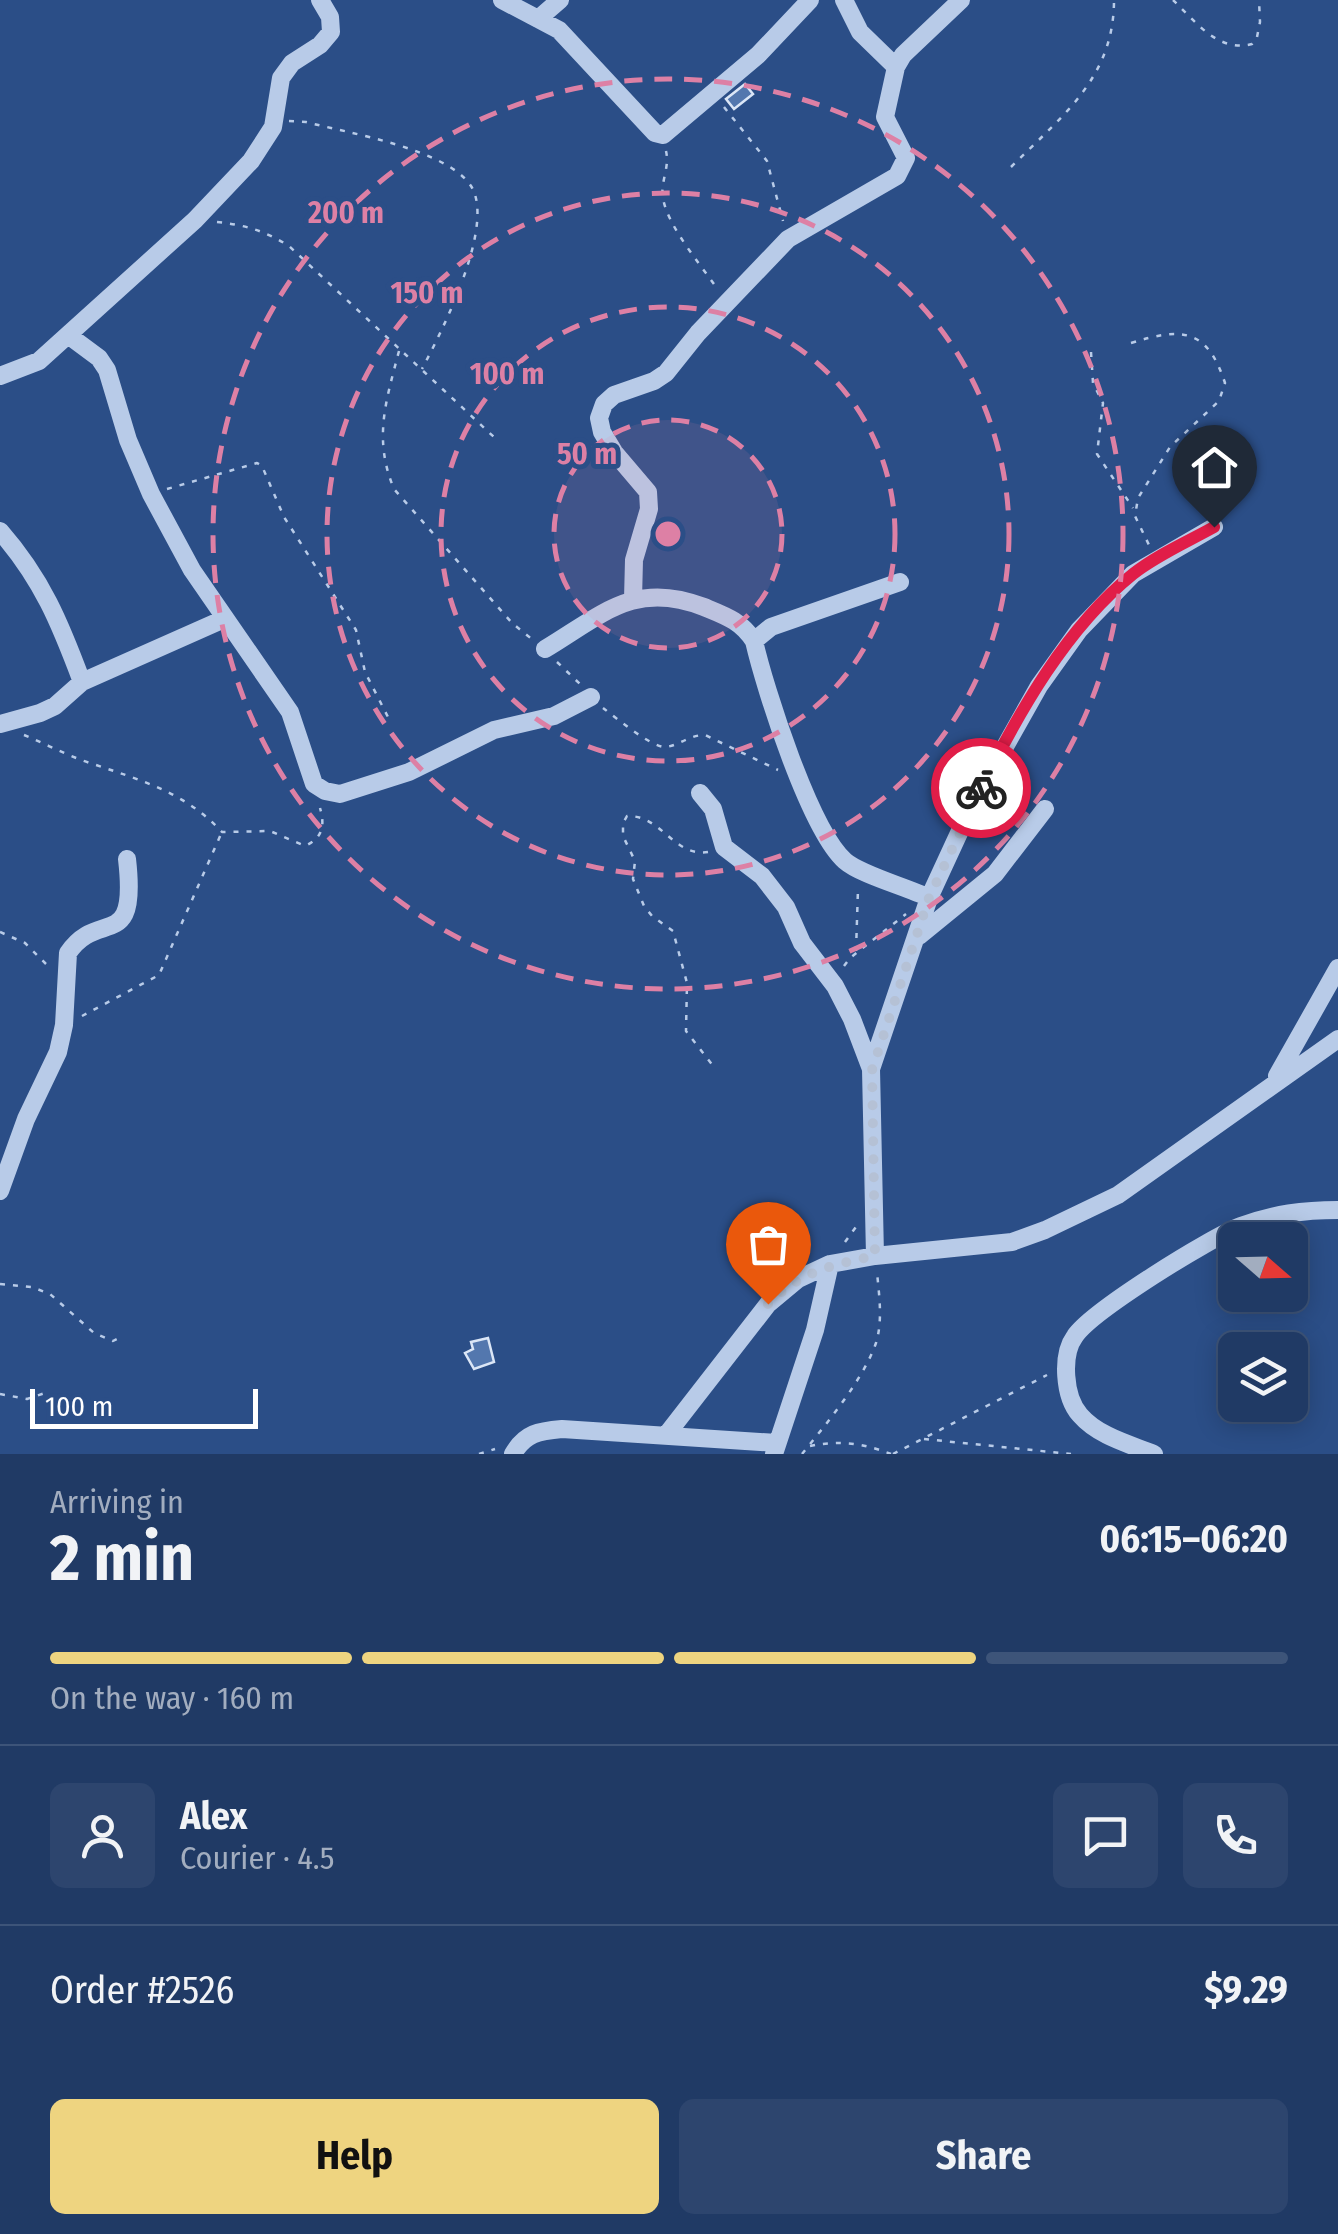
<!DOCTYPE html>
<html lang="en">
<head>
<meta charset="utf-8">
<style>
	:root { --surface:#203a65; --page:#2d456e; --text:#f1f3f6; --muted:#a2adbf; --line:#3d5479; --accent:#eed480 }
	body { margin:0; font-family:"Fira Sans Condensed",sans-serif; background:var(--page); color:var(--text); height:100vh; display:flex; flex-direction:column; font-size:38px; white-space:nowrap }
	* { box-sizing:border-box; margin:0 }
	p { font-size:32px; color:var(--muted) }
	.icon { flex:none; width:55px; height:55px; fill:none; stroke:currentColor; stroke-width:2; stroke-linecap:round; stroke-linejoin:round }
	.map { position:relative; height:1454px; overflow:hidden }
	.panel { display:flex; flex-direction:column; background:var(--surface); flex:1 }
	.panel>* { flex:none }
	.needle { width:65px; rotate:110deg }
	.buttons { position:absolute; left:1218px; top:1222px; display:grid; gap:20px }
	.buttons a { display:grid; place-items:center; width:90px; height:90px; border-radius:15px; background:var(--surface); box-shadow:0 5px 25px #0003,0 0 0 2px var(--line); font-size:50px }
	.scale { position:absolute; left:30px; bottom:25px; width:228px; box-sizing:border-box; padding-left:10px; border:5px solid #fff; border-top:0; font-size:28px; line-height:35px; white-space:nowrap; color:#fff; -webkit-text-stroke:8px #2b4e87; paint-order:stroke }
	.pin { position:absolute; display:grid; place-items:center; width:85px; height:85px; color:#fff; margin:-102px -42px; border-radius:50% 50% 50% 0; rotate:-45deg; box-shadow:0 0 10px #0007 }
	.pin .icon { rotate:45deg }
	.courier { position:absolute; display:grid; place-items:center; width:100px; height:100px; margin:-50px; border:8px solid #e11d48; border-radius:50%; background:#fff; color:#222; box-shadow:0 2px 12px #0007 }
	.overview em { font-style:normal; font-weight:700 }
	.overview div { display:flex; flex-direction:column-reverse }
	.overview { display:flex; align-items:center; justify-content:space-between; height:170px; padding:0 50px }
	h1 { font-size:65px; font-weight:700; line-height:75px }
	.bar { display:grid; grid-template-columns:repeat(4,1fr); gap:15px 10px; align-content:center; height:120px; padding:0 50px }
	.bar i { height:12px; border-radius:8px; background:var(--line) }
	.bar .selected { background:var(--accent) }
	.bar p { grid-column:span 4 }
	.line { display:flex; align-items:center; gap:25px; padding:0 50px; border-top:2px solid var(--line) }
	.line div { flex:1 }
	.round { display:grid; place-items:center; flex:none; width:105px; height:105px; border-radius:15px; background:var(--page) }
	.cta { display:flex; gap:20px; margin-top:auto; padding:20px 50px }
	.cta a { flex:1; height:115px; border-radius:15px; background:var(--accent); color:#111; font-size:40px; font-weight:700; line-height:115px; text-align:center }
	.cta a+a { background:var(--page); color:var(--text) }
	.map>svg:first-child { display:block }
</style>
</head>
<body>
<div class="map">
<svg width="1338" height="1454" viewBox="0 0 1338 1454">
	<rect width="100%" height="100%" fill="#2b4e87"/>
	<path fill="#5377ae" stroke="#dbe6f6" stroke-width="2.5" d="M 745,84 L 753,94 L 734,109 L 726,99 Z
		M 488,1338 L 494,1362 L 474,1369 L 465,1353 L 473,1349 L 471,1342 Z"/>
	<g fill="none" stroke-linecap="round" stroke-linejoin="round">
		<path stroke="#b8cbe8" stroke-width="2.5" stroke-dasharray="5 8" stroke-linecap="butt" d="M 1173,0 C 1195,21 1218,53 1252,44 L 1257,37 L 1260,22 L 1259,0
			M 724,107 L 767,161 L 783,221
			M 289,121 L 306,122 C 348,133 447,149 471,186 C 496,225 442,331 422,369
			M 666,151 C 670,168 660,182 663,198 C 667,225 700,264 716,287
			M 1011,167 C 1062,116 1114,78 1114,0
			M 217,222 C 246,225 265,231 289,246 L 495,438
			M 1131,343 C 1182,327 1207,328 1225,383 L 1219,401 L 1170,447 L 1138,498 L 1135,516 L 1149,545
			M 399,351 C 386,401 373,439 394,489 L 512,623 L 533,640
			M 1091,352 L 1093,383 L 1103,403 L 1097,454 L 1133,508
			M 167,489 L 257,463 L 262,466 L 284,517 L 356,630 L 365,672 L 389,719
			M 557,662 L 580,684
			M 603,708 C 615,717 652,748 666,747 C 680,745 689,735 705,735 L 778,770
			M 24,735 C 46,744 68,756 90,763 C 140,780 185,792 222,832 L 270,831 L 305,846 C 323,838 325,825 320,808
			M 708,852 C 673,857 662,815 627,816 L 623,823 L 623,836 L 635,861 L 633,879 L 644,906 L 652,916 L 673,931 L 687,983 L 686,1031 L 714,1067
			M 0,932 L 25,943 L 51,969
			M 856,951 L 858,889
			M 844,966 L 850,958 L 906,914
			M 82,1016 L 159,975 L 221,834
			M 845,1242 L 858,1224
			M 0,1284 L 32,1287 L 50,1294 L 94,1333 L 113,1341 L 123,1336
			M 0,1394 L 27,1399 L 48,1392
			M 924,1439 L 1071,1454
			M 810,1446 C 841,1440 862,1443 891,1454
			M 479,1454 L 495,1449
			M 802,1454 C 827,1423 863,1380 876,1343 C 883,1320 879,1295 877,1272
			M 893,1454 L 1047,1375"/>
		<path stroke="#b8cbe8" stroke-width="18" d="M 502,0 L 559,30 L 655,133 L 663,135 L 758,55 L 810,0
			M 844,0 L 860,32 L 896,67
			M 538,19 L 560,0
			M 68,335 L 99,358 L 107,370 L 128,440 L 151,494 L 192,570 L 290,712 L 314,784 L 325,791 L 340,794 L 409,772 L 494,730 L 554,716 L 591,697
			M 0,376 L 39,361 L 195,220 L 251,161 L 273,127 L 281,78 L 292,63 L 320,45 L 331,32 L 330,17 L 320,0
			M 0,531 C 42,579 60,623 82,682
			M 900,582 L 771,627 L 754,641 C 765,689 810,830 845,861 C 861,875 907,887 929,898
			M 633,599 L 634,560 L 649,509 L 648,492 L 614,452 L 602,432 L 599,418 L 604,404 L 614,395 L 654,381 L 666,373 L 698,333 L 788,239 L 897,176 L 906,158 L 885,117 L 896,67 L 903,55 L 961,0
			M 545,649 C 603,614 635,580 704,607 C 726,616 741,621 754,641
			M 0,724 L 40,713 L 55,706 L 82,682 L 224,619
			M 700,793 L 713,809 L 724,847 L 762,876 L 786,907 L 802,943 L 835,986 L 852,1019 L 871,1069
			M 919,936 L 995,874 L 1045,809
			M 1277,1076 L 1338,968
			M 0,1191 L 26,1119 L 58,1052 L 64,1025 L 68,953 C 99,907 138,955 127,859
			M 875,1256 L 871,1069 L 929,898 L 971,807 L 1039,686 L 1079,630 L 1133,574 L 1214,527
			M 667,1434 L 768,1304 L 798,1279 L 830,1264 L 875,1256 L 1012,1242 L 1045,1230 L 1118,1195 L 1338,1039
			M 513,1454 C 525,1433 539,1431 562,1429 L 777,1443
			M 774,1454 L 815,1330 L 830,1264
			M 1154,1454 C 1129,1444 1098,1436 1080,1415 C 1064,1397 1061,1355 1075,1336 C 1092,1311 1211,1237 1241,1226 C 1274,1214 1303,1210 1338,1210"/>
	</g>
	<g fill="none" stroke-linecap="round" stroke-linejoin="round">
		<path stroke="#b5c1d5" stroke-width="10" stroke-dasharray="0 18" d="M 768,1304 C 799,1273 833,1264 875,1256 L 872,1070 L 929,898 L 981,788"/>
		<path stroke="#e11d48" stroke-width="12" d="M 981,788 C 1019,712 1066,628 1133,574 C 1157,555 1187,542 1214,527"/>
	</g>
	<circle cx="668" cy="534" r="114" fill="#dd80a5" fill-opacity=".12"/>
	<g fill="none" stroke="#dd80a5" stroke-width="5" stroke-dasharray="18 12">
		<circle cx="668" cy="534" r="114"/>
		<circle cx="668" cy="534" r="227"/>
		<circle cx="668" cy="534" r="341"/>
		<circle cx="668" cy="534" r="455"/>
	</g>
	<circle cx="668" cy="534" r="15" fill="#dd80a5" stroke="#2b4e87" stroke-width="5"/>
	<g font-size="30" text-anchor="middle" font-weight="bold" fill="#dd80a5" stroke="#2b4e87" stroke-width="10" stroke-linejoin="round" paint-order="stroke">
		<text x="346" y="223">200 m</text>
		<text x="427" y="303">150 m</text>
		<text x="507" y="384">100 m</text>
		<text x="587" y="464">50 m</text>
	</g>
</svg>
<div class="buttons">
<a><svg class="needle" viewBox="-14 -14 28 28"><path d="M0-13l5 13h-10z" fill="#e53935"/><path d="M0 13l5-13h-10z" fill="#a2adbf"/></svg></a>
<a><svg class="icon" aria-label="layers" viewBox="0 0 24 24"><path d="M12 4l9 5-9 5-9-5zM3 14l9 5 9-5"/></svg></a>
</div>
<div class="scale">100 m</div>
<div class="pin" style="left:768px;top:1304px;background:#ea580c"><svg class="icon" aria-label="bag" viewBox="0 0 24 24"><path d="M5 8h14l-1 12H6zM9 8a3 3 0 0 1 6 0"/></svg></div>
<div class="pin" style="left:1214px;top:527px;background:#1f2937"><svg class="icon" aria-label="home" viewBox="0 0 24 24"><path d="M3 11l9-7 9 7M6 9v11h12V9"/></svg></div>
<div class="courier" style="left:981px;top:788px"><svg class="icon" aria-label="bike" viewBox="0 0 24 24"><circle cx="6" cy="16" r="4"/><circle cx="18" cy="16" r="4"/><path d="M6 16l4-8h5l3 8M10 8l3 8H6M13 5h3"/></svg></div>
</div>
<section class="panel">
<div class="overview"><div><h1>2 min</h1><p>Arriving in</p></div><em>06:15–06:20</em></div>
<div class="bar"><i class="selected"></i><i class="selected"></i><i class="selected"></i><i></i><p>On the way · 160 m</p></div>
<div class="line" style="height:180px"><a class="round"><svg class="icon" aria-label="person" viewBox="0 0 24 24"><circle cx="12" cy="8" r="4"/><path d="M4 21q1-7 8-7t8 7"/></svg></a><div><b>Alex</b><p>Courier · 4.5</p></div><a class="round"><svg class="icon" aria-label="chat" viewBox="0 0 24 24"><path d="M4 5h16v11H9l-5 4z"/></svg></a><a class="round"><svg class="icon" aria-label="phone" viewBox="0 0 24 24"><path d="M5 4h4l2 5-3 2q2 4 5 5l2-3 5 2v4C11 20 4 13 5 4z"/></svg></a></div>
<div class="line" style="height:130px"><div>Order #2526</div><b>$9.29</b></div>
<div class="cta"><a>Help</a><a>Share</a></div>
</section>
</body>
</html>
